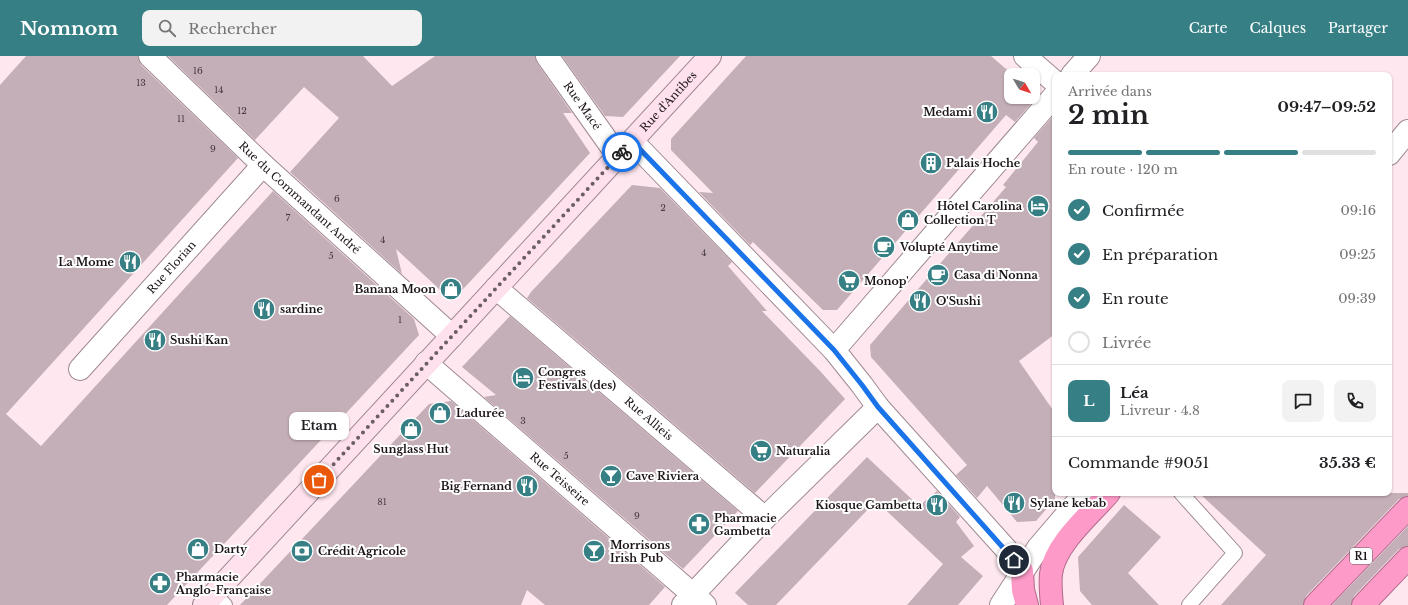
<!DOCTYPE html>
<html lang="fr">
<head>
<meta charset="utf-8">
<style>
	:root { --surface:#fff; --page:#f2f2f2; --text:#202124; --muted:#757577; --line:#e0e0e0; --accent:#367f84 }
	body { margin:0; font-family:"Libre Baskerville",serif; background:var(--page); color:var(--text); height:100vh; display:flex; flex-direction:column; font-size:15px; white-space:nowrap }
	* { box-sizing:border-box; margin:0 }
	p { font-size:13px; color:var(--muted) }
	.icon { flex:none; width:22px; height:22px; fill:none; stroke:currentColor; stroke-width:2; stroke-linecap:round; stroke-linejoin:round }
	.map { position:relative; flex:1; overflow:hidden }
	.side { position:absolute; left:1052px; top:16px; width:340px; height:424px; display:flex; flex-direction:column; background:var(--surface); border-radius:8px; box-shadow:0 1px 3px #0004 }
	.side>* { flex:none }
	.needle { width:26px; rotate:129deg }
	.tools { position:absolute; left:1004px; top:12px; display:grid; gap:8px }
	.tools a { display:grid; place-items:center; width:36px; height:36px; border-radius:8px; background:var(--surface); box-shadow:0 1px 3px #0004; font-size:20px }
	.pin { position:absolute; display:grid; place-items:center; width:34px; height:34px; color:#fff; margin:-17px; border:2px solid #fff; border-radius:50%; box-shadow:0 1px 4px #0007 }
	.courier { position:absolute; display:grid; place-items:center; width:40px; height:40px; margin:-20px; border:3px solid #1a73e8; border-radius:50%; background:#fff; color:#222; box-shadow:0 1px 5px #0007 }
	.bubble { position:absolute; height:28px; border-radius:8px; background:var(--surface); box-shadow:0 1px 3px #0004; font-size:13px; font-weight:800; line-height:28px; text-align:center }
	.overview em { font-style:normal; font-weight:800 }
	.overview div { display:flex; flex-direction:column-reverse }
	.overview { display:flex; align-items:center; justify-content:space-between; height:68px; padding:0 16px }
	h1 { font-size:26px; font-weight:800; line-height:30px }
	.bar { display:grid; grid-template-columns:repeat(4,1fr); gap:6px 4px; align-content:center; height:48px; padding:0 16px }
	.bar i { height:5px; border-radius:3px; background:var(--line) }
	.bar .current { background:var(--accent) }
	.bar p { grid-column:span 4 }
	.line { display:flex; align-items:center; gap:10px; padding:0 16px; border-top:1px solid var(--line) }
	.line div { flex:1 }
	.round { display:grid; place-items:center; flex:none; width:42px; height:42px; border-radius:8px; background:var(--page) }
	ol { padding:0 16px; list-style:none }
	li { display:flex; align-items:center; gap:12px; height:44px }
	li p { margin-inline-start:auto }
	li .icon { padding:4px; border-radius:50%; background:var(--accent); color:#fff; stroke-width:4 }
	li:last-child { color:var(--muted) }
	li i { width:22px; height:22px; border:2px solid var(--line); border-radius:50% }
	header { display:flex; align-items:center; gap:24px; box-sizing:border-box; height:56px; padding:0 20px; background:var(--accent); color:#fff }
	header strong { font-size:19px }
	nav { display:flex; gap:22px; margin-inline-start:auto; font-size:14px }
	.search { width:280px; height:36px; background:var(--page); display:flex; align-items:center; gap:10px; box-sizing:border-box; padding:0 14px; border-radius:8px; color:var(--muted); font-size:15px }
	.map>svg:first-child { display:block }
</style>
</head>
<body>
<header>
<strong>Nomnom</strong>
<div class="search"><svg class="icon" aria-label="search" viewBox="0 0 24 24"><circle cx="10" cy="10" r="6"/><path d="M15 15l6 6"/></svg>Rechercher</div>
<nav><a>Carte</a><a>Calques</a><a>Partager</a></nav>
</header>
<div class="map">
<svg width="1408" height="549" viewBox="0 0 1408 549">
	<rect width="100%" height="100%" fill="#ffe7f0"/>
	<path fill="#c4aeb7" d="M 26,0 L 138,0 L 141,9 L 238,102 L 6,358 L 41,390 L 273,135 L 414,263 L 419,279 L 167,549 L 0,549 L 0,29 Z
		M 168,0 L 363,0 L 392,30 L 435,0 L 535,0 L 537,7 L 572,57 L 563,57 L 590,97 L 452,245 L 396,193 L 402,218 L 290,116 L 339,62 L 304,31 L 255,84 Z
		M 562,0 L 680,0 L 623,61 L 605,60 Z
		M 746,0 L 991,0 L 1013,19 L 1011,19 L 1011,41 L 1033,41 L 1033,36 L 1038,40 L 1015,66 L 1006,59 L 837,254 L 823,254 L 753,186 L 750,189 L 699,136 L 713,137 L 671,94 L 671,83 Z
		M 1055,58 L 1055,278 L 1019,305 L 1055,357 L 1055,443 L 1036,465 L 1017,466 L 987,430 L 977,442 L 956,419 L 967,409 L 871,301 L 870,289 L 1006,131 L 1003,129 L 1038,86 L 1034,82 Z
		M 632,129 L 660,132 L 732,206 L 728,210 L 767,255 L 762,255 L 821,316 L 845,343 L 755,437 L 527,242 L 531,236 Z
		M 510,260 L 738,455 L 683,513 L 484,341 L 496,339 L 462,311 Z
		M 451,345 L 665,531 L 649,549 L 545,549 L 527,534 L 521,549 L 240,549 L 429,348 Z
		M 867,401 L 919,450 L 937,435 L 960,461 L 956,466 L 974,490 L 961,501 L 983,520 L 958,549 L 907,549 L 943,508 L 876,445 L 776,549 L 748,549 L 735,537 Z
		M 1199,437 L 1408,437 L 1408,440 L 1399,443 L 1306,540 L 1303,549 L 1221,549 L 1266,499 Z
		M 1124,449 L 1161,481 L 1128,517 L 1159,549 L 1092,549 L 1080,535 L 1078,501 Z
		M 1408,470 L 1408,490 L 1399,493 L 1354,540 L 1351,549 L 1332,549 Z"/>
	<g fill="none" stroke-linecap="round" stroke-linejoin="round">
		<g stroke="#9e8992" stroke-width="16">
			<path id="lane" d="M 1181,437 L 1235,497 L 1189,549
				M 214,538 L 225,549"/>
		</g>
		<g stroke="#9e8992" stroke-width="24">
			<g id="street">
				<path id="s1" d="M 150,0 L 263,109 L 452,280"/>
				<path id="s2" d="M 547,0 L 618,100"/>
				<path d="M 1025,0 L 1055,26"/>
				<path d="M 1072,19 L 1089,0"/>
				<path d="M 632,85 L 834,294 L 862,329 L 878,351"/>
				<path d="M 1389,98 L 1408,75"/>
				<path id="s3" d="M 496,232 L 765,462"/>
				<path d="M 834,294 L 1055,39"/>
				<path id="s4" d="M 426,307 L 705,549"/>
				<path id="s5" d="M 80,313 L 263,109"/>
				<path d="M 683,549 L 765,462 L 878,351 L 1005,492 L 1022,515"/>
				<path d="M 1001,549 L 1038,492 L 1085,437"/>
			</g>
		</g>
		<g stroke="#9e8992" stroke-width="24">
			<g id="secondary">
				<path id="s6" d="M 204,549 L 710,0"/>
			</g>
		</g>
		<g stroke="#af6b8a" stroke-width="24">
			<path id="highway" d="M 1022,515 L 1023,534 L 1027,549
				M 1052,549 C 1051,539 1050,528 1051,518 C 1054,489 1090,459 1109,437
				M 1315,549 L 1408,452
				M 1363,549 L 1408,502"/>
		</g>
		<use href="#lane" stroke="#fff" stroke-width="14"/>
		<use href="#street" stroke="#fff" stroke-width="22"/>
		<use href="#secondary" stroke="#ffe1ee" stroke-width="22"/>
		<use href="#highway" stroke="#fe9ac8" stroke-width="22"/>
	</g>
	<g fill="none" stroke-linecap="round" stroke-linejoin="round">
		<path stroke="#6b5e63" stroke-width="4" stroke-dasharray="0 7.2" d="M 319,424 L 622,96"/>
		<path stroke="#1a73e8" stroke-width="5" d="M 622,96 L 632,85 L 834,294 L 862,329 L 878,351 L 1014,504"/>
	</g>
	<defs>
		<g id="restaurant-disc" transform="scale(1.15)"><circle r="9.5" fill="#367f84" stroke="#fff"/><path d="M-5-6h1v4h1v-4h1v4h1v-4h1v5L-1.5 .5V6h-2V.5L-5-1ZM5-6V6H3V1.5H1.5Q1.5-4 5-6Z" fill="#fff"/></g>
		<g id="building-disc" transform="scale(1.15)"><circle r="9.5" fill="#367f84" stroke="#fff"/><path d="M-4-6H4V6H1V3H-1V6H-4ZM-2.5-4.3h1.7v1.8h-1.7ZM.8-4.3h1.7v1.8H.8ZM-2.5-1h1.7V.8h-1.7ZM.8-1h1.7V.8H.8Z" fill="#fff"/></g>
		<g id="hotel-disc" transform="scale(1.15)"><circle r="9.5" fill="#367f84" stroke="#fff"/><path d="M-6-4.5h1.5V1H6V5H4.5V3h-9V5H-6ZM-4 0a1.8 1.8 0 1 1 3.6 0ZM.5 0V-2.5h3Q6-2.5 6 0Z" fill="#fff"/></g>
		<g id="shop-disc" transform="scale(1.15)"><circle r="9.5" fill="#367f84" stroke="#fff"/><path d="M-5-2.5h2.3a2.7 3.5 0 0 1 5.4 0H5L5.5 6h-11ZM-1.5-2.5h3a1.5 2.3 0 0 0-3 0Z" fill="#fff"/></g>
		<g id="cafe-disc" transform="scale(1.15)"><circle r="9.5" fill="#367f84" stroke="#fff"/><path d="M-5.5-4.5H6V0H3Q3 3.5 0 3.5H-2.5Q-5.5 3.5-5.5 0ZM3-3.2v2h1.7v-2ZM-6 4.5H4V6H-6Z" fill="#fff"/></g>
		<g id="supermarket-disc" transform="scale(1.15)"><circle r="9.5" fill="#367f84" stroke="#fff"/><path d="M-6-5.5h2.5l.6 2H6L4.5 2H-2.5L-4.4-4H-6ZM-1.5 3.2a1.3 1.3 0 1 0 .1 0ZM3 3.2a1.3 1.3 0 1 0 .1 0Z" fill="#fff"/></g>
		<g id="bar-disc" transform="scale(1.15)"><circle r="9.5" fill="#367f84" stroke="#fff"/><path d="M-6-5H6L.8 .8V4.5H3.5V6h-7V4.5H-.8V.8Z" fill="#fff"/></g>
		<g id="pharmacy-disc" transform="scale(1.15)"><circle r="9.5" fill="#367f84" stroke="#fff"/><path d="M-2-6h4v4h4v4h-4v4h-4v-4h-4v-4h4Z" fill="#fff"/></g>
		<g id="bank-disc" transform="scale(1.15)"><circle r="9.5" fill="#367f84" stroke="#fff"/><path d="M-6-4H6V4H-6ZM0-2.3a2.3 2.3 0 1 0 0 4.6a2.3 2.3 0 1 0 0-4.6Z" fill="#fff"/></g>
	</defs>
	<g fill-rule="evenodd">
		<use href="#restaurant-disc" x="987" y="56"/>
		<use href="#building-disc" x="931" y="107"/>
		<use href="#hotel-disc" x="1038" y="150"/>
		<use href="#shop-disc" x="908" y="164"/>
		<use href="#cafe-disc" x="884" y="191"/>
		<use href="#restaurant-disc" x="130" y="206"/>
		<use href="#cafe-disc" x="938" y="219"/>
		<use href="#supermarket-disc" x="849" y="225"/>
		<use href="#shop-disc" x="451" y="233"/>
		<use href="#restaurant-disc" x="920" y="245"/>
		<use href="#restaurant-disc" x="264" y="253"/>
		<use href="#restaurant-disc" x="155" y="284"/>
		<use href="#hotel-disc" x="523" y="322"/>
		<use href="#shop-disc" x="440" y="357"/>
		<use href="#shop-disc" x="411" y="373"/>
		<use href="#supermarket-disc" x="761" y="395"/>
		<use href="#bar-disc" x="611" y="420"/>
		<use href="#restaurant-disc" x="527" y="430"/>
		<use href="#restaurant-disc" x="1014" y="447"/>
		<use href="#restaurant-disc" x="937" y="449"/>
		<use href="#pharmacy-disc" x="699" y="468"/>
		<use href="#shop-disc" x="198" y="493"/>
		<use href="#bank-disc" x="302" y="495"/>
		<use href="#bar-disc" x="594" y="495"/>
		<use href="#pharmacy-disc" x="160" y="527"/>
	</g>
	<g text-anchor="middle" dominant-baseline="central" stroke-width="4" stroke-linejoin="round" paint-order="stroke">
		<g font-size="9" fill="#463a3f">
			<text x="198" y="14">16</text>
			<text x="141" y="26">13</text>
			<text x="219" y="33">14</text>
			<text x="242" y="54">12</text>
			<text x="181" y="62">11</text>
			<text x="213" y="92">9</text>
			<text x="337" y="142">6</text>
			<text x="663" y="151">2</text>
			<text x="288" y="161">7</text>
			<text x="383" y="183">4</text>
			<text x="704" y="196">4</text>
			<text x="331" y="199">5</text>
			<text x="400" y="263">1</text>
			<text x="523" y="364">3</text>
			<text x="566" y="399">5</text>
			<text x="382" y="445">81</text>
			<text x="637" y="459">9</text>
		</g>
		<rect fill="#fff" stroke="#605a5d" stroke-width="1" x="1350" y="492" width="22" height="16" rx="3"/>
		<g font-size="10" font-weight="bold" fill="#1c1417">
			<text x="1361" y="500">R1</text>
		</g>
		<g font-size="11" fill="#1c1417" stroke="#fff">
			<text stroke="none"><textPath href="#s6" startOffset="685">Rue d'Antibes</textPath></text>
			<text stroke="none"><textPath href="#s2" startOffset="61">Rue Macé</textPath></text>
			<text stroke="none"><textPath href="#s1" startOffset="206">Rue du Commandant André</textPath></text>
			<text stroke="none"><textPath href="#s5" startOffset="137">Rue Florian</textPath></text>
			<text stroke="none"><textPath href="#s3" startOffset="201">Rue Allieis</textPath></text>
			<text stroke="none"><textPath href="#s4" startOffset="177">Rue Teisseire</textPath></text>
		</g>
		<g font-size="11" font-weight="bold" fill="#1c1417" stroke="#fff" text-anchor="start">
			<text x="972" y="56" text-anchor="end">Medami</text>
			<text x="946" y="107">Palais Hoche</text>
			<text x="1022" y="150" text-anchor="end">Hôtel Carolina</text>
			<text x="924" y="164">Collection T</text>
			<text x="900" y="191">Volupté Anytime</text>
			<text x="114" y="206" text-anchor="end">La Mome</text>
			<text x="954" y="219">Casa di Nonna</text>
			<text x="864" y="225">Monop'</text>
			<text x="436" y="233" text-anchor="end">Banana Moon</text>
			<text x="936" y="245">O'Sushi</text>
			<text x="280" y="253">sardine</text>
			<text x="170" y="284">Sushi Kan</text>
			<text x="538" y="316">Congres<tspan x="538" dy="13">Festivals (des)</tspan></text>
			<text x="456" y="357">Ladurée</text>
			<text x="411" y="393" text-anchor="middle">Sunglass Hut</text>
			<text x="776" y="395">Naturalia</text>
			<text x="626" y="420">Cave Riviera</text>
			<text x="512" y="430" text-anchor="end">Big Fernand</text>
			<text x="1030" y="447">Sylane kebab</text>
			<text x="922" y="449" text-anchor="end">Kiosque Gambetta</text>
			<text x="714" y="462">Pharmacie<tspan x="714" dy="13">Gambetta</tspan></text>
			<text x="610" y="489">Morrisons<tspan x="610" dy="13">Irish Pub</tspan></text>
			<text x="214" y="493">Darty</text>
			<text x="318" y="495">Crédit Agricole</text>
			<text x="176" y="521">Pharmacie<tspan x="176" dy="13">Anglo-Française</tspan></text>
		</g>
	</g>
</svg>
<div class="tools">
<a><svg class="needle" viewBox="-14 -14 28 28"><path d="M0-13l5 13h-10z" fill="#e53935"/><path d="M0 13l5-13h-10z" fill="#757577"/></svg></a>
</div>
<div class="pin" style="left:319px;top:424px;background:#ea580c"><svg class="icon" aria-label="bag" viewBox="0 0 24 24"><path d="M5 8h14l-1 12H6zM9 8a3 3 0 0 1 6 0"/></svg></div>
<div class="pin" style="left:1014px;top:504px;background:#1f2937"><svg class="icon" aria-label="home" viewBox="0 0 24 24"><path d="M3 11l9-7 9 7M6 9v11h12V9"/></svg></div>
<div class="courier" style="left:622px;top:96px"><svg class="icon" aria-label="bike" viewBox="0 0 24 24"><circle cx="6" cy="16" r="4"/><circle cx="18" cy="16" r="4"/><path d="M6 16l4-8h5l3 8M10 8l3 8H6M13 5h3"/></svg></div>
<div class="bubble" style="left:289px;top:356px;width:60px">Etam</div>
<section class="side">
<div class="overview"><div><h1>2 min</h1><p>Arrivée dans</p></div><em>09:47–09:52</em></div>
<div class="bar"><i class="current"></i><i class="current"></i><i class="current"></i><i></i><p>En route · 120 m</p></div>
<ol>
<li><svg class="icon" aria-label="check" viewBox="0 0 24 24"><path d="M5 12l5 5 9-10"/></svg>Confirmée<p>09:16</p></li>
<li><svg class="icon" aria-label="check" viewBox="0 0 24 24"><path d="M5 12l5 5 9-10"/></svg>En préparation<p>09:25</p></li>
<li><svg class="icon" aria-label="check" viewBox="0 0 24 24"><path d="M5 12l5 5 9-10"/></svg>En route<p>09:39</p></li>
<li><i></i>Livrée</li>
</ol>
<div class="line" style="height:72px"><b class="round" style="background:var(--accent);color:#fff">L</b><div><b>Léa</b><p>Livreur · 4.8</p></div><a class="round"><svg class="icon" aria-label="chat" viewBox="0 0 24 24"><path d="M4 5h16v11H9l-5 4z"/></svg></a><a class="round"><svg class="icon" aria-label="phone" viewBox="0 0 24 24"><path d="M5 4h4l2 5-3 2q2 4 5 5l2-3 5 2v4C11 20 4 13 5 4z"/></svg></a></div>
<div class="line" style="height:52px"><div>Commande #9051</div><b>35.33 €</b></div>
</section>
</div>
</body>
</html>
